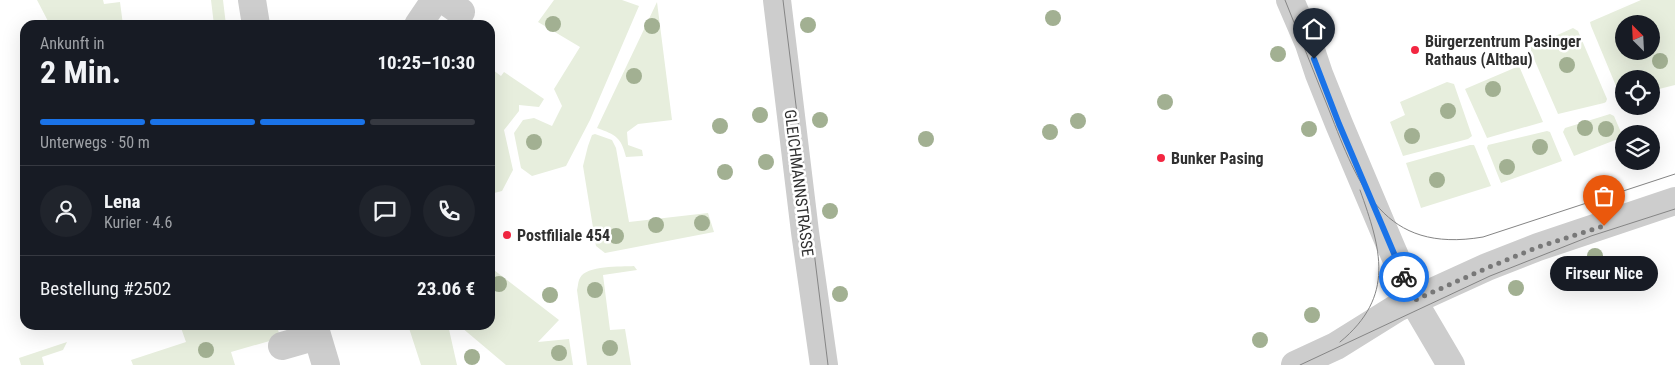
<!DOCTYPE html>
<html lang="de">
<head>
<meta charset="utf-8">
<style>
	:root { --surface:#171b24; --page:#20242c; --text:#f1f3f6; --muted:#9ea1a6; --line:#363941; --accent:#1a73e8 }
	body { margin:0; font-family:"Roboto Condensed",sans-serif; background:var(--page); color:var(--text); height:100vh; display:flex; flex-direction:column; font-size:19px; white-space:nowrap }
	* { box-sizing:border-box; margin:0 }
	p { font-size:16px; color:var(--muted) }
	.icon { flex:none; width:28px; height:28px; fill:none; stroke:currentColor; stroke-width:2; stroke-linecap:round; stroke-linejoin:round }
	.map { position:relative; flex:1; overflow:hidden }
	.sheet { position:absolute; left:20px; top:20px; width:475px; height:310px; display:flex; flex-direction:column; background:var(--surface); border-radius:15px; box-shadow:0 5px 20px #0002 }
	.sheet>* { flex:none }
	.needle { width:32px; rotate:336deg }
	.tools { position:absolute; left:1615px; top:15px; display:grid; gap:10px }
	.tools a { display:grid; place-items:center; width:45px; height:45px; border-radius:50%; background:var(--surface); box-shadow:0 5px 20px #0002; font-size:25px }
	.pin { position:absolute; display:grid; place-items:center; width:42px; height:42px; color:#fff; margin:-51px -21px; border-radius:50% 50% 50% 0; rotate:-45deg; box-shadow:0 0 5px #0007 }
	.pin .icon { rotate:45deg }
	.courier { position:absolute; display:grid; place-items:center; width:50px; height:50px; margin:-25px; border:4px solid #1a73e8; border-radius:50%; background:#fff; color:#222; box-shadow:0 1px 6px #0007 }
	.bubble { position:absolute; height:35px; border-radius:18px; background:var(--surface); box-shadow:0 5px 20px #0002; font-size:16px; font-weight:700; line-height:35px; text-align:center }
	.headline em { font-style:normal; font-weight:700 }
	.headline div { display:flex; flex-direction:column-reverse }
	.headline { display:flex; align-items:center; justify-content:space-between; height:85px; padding:0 20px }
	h1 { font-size:32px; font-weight:700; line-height:38px }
	.bar { display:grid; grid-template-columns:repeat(4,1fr); gap:8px 5px; align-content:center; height:60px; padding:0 20px }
	.bar i { height:6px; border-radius:4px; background:var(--line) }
	.bar .selected { background:var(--accent) }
	.bar p { grid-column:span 4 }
	.line { display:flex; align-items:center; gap:12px; padding:0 20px; border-top:1px solid var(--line) }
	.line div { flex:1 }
	.round { display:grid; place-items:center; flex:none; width:52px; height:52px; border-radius:26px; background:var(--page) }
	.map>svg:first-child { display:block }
</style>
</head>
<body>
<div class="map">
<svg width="1675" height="365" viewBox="0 0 1675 365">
	<rect width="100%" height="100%" fill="#fff"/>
	<path fill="#e7eedd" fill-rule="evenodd" d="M 37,0 L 103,0 L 104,4 L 120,2 L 123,25 L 50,25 Z
		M 211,0 L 223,0 L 226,25 L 214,25 Z
		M 554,0 L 622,0 L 639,6 L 590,120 L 566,166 L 532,176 L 521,168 L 514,133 L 523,120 L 534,118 L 552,126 L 562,106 L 554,89 L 580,47 L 538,22 Z
		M 1641,0 L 1675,0 L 1675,85 L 1651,91 L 1651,79 L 1624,79 L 1624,97 L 1621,98 L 1591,26 L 1590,22 ZM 1624,24 L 1651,24 L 1651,51 L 1624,51 Z
		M 657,2 L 672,120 L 638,124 L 627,132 L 628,145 L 642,150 L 643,156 L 626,157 C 621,137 616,135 597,128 Z
		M 1573,28 L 1578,31 L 1607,99 L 1606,102 L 1604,103 L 1558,114 L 1531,52 L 1531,47 Z
		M 1519,66 L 1543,122 L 1487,138 L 1465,89 Z
		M 493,70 L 501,76 L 504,72 L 544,99 L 539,107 L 519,105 L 519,111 L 504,130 L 513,170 L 502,191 L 490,194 L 490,75 Z
		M 1447,82 L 1454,84 L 1472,136 L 1468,139 L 1403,156 L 1390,122 L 1405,115 L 1400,102 Z
		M 1610,114 L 1614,116 L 1623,137 L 1574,156 L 1563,132 L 1565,128 Z
		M 1547,131 L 1550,132 L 1562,161 L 1501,183 L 1487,148 L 1488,145 Z
		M 595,134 L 612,140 L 616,148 L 629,222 L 708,213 L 714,232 L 605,253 L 596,246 L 583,166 L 588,146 L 592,135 Z
		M 1470,145 L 1474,145 L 1475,147 L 1491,186 L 1421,208 L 1406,163 Z
		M 634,266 L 637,270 L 603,275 L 610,330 L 625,329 L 631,365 L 587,365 L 577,290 C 578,287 578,281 580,278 C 586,265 621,267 634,266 Z
		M 490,267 L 559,320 L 538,342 L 569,339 L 573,365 L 506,365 L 461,327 L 459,325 L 490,325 Z
		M 180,325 L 277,325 L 280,338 L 231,352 L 235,365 L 133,365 L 131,360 L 186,342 Z
		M 408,325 L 448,325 L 457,365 L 421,365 Z
		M 67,342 L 63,350 L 42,357 L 44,365 L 21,365 L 19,358 Z"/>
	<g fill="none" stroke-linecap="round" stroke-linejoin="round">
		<path stroke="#cdcdcd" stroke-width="28" d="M 252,0 L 256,25
			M 444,0 L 461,12
			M 777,0 L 805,232 L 824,365
			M 1290,0 L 1309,44 L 1319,74 L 1339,124 L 1391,247 L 1418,309 L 1451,365
			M 418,25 L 435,0
			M 314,325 L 326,365
			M 282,346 L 317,336
			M 1295,365 L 1336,346 L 1397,308 L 1487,267 L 1538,247 L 1675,201"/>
		<path stroke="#858585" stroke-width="1" d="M 783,0 L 828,365
			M 1285,0 C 1300,36 1314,73 1329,110 C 1359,187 1383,254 1483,237 L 1675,174
			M 1340,342 C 1396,296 1381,249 1360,190
			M 1300,365 L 1490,276 L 1591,236 L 1675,209"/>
	</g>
	<g fill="#a2b092">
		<circle cx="1053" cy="18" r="8"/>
		<circle cx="553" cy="24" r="8"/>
		<circle cx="808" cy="25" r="8"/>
		<circle cx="652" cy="26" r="8"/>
		<circle cx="1278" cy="54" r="8"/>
		<circle cx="1660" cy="61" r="8"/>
		<circle cx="1567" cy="65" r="8"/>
		<circle cx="634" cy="76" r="8"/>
		<circle cx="1493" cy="89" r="8"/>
		<circle cx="1165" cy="102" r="8"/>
		<circle cx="1448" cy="111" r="8"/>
		<circle cx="760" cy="115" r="8"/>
		<circle cx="820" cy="120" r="8"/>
		<circle cx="1078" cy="121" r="8"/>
		<circle cx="720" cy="126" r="8"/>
		<circle cx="1585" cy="128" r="8"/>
		<circle cx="1309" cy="129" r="8"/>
		<circle cx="1606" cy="129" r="8"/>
		<circle cx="1050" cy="132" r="8"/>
		<circle cx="1412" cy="136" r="8"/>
		<circle cx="926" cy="139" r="8"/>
		<circle cx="534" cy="142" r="8"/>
		<circle cx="1540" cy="147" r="8"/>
		<circle cx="766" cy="162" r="8"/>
		<circle cx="1507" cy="167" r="8"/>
		<circle cx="725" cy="172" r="8"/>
		<circle cx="1437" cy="180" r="8"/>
		<circle cx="830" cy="211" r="8"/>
		<circle cx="702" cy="223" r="8"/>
		<circle cx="656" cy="225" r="8"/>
		<circle cx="616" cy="236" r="8"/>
		<circle cx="1595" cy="256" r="8"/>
		<circle cx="499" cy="284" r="8"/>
		<circle cx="1516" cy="288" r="8"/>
		<circle cx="595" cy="290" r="8"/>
		<circle cx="840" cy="294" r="8"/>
		<circle cx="550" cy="295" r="8"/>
		<circle cx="1312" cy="315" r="8"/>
		<circle cx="1260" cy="340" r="8"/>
		<circle cx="610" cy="348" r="8"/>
		<circle cx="206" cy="350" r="8"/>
		<circle cx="559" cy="353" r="8"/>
		<circle cx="472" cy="357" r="8"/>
	</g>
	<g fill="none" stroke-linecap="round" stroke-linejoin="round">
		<path stroke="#787878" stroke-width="5" stroke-dasharray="0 9" d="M 1404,277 L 1415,300 L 1487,268 L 1538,247 L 1604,226"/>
		<path stroke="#1a73e8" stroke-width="6" d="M 1314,59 L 1339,124 L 1404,277"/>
	</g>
	<g fill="#f32641" stroke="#fff" stroke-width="2">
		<circle cx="1415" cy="50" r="5"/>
		<circle cx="1161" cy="158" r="5"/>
		<circle cx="507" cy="235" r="5"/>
	</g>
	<g text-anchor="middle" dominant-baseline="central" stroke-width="5" stroke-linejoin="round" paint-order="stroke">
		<g font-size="16" font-weight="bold" fill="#303030" stroke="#fff" text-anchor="start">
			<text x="1425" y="41">Bürgerzentrum Pasinger<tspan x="1425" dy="18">Rathaus (Altbau)</tspan></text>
			<text x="1171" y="158">Bunker Pasing</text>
			<text x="517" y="235">Postfiliale 454</text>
		</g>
		<g font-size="16" fill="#303030" stroke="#fff">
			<text transform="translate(799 183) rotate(83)">GLEICHMANNSTRASSE</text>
		</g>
	</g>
</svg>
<div class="tools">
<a><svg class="needle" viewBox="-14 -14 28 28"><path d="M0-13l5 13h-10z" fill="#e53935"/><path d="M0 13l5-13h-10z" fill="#9ea1a6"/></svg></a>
<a><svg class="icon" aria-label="locate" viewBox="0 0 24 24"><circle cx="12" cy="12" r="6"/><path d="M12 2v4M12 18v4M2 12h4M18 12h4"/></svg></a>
<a><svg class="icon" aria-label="layers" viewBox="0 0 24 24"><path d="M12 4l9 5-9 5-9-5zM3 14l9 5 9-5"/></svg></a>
</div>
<div class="pin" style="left:1604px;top:226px;background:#ea580c"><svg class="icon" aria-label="bag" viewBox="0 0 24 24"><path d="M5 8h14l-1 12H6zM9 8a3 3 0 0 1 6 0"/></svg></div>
<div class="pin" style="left:1314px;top:59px;background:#1f2937"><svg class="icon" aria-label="home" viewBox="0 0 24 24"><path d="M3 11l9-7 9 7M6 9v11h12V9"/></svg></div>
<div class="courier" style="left:1404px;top:277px"><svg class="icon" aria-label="bike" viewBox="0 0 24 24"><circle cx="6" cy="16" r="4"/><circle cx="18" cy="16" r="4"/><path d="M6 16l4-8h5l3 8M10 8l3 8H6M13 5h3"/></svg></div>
<div class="bubble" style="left:1550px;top:256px;width:108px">Firseur Nice</div>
<section class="sheet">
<div class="headline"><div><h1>2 Min.</h1><p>Ankunft in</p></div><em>10:25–10:30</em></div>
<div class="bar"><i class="selected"></i><i class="selected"></i><i class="selected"></i><i></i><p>Unterwegs · 50 m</p></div>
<div class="line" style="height:90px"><a class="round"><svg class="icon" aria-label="person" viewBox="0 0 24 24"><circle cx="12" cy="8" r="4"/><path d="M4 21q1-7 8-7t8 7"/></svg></a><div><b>Lena</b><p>Kurier · 4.6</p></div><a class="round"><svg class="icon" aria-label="chat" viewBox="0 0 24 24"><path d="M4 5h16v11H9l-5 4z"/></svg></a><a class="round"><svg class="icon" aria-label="phone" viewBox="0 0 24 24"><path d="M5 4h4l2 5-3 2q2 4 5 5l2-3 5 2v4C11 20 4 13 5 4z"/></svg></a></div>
<div class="line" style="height:65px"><div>Bestellung #2502</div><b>23.06 €</b></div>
</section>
</div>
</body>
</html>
